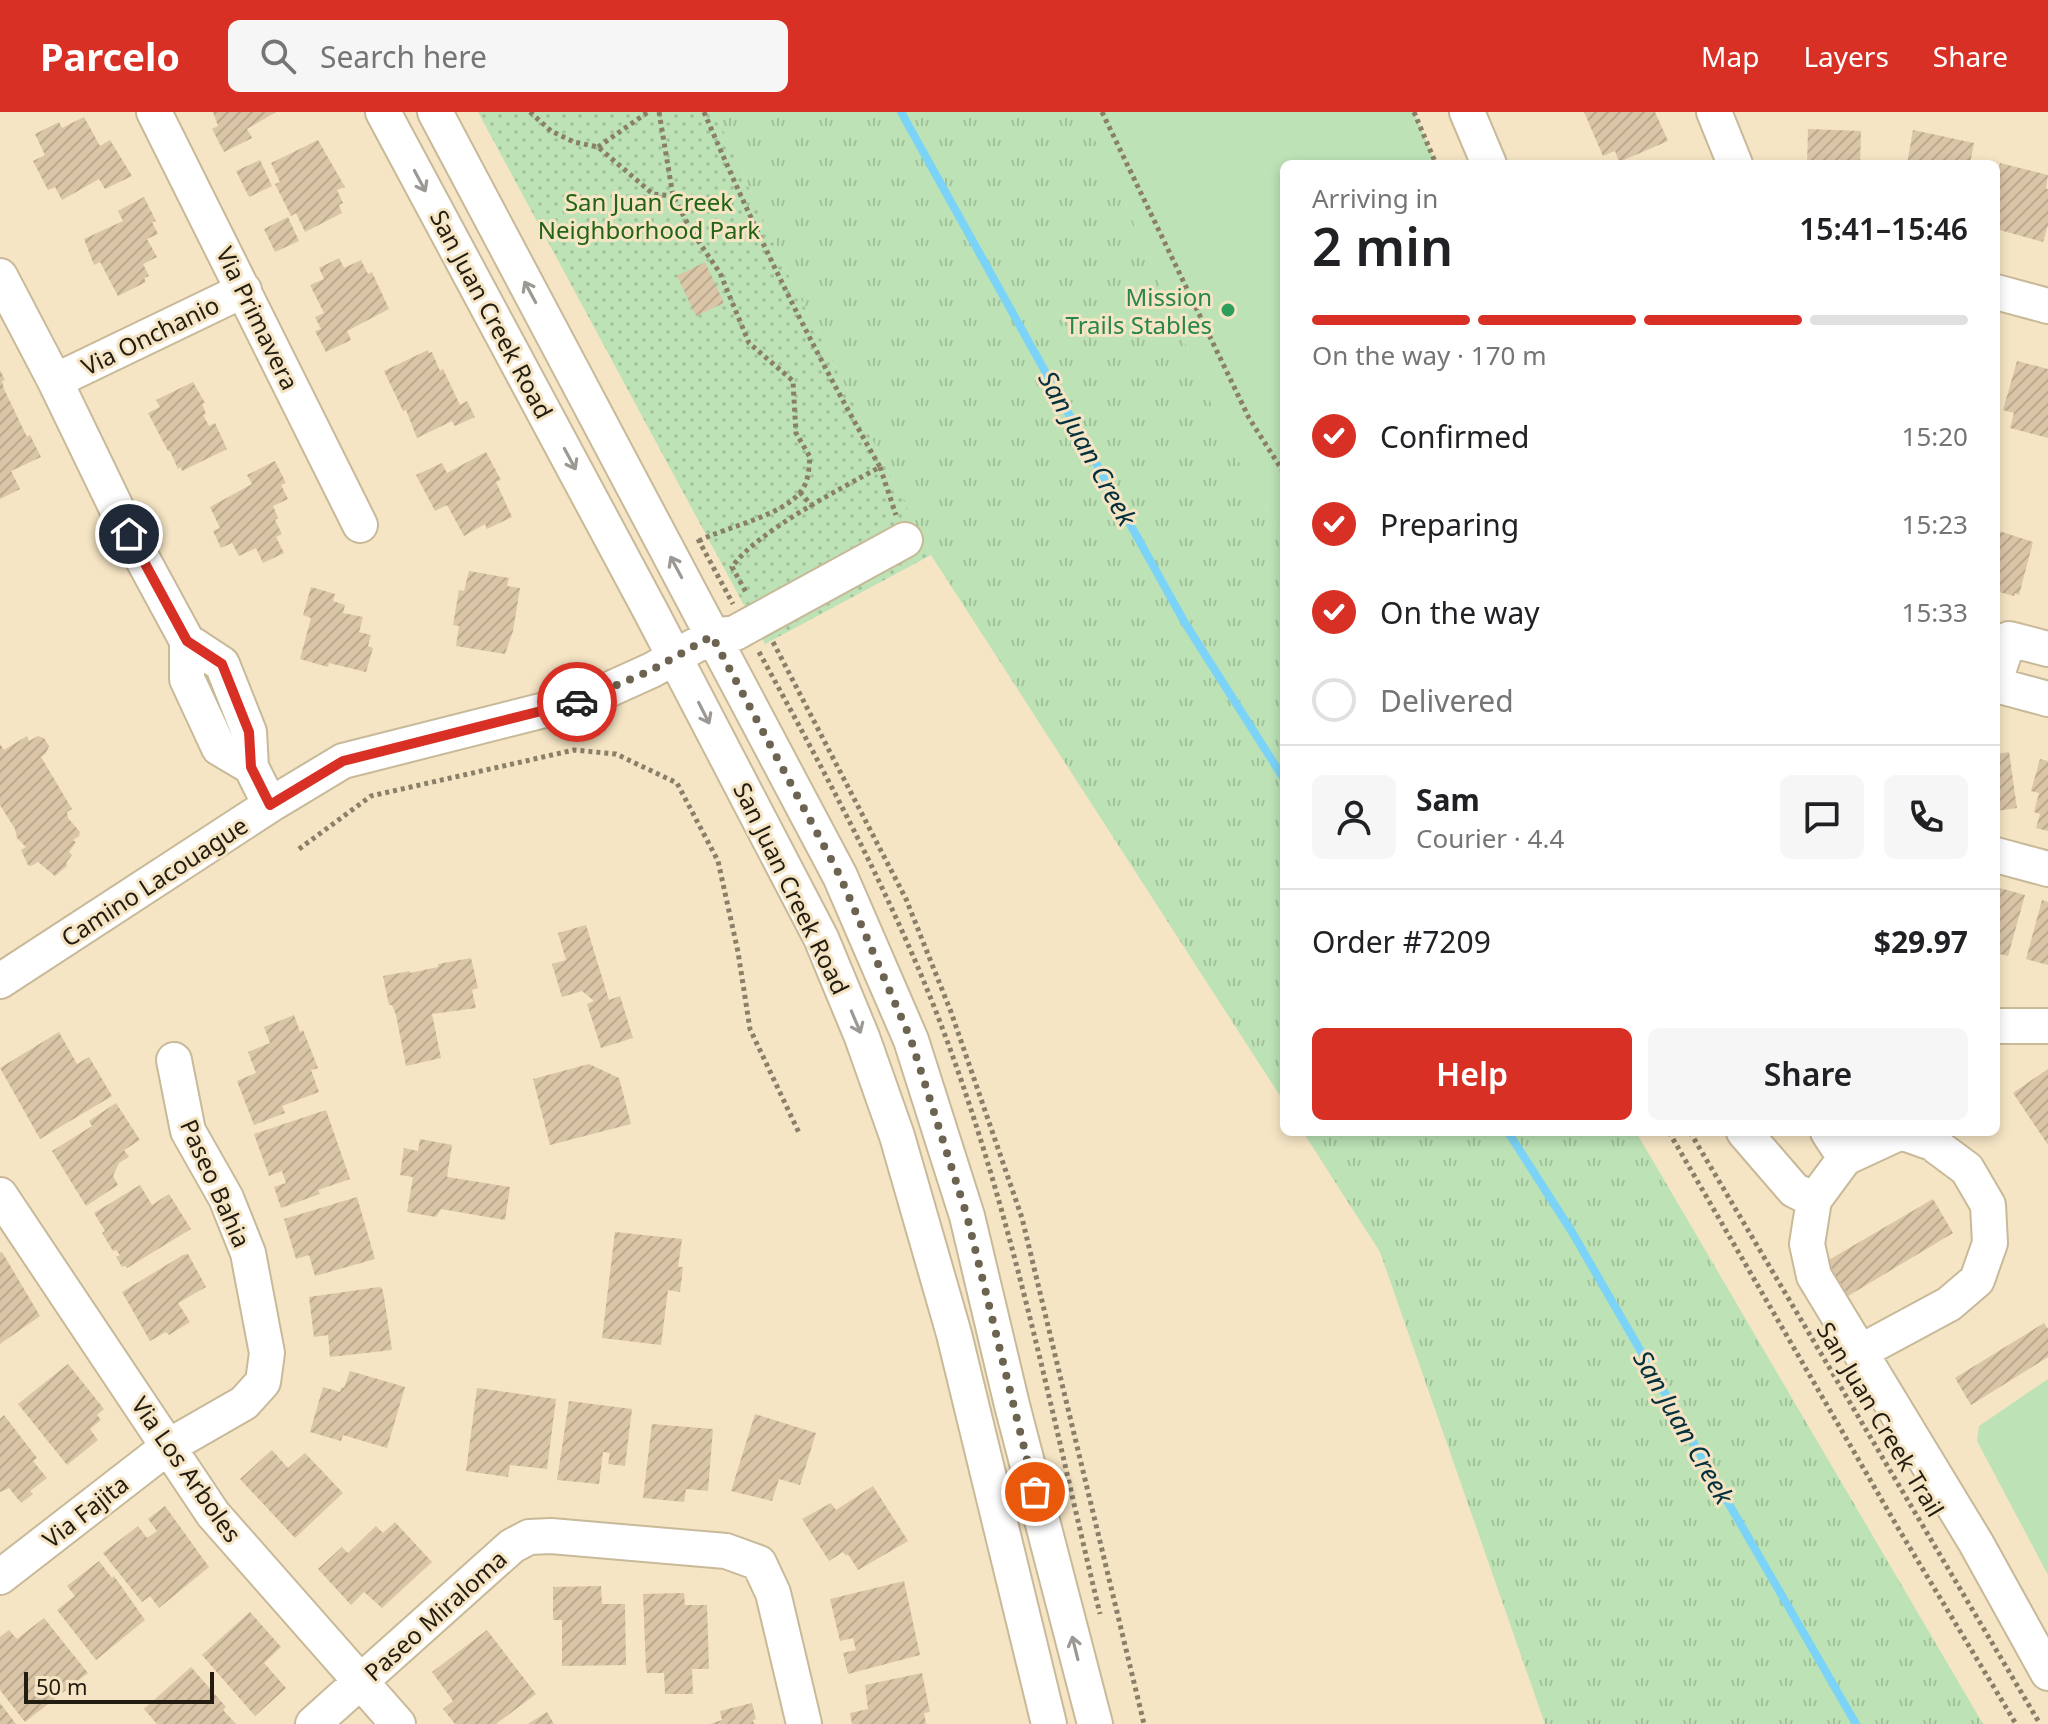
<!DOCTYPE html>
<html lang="en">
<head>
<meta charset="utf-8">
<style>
	:root { --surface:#fff; --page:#f6f6f6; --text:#202124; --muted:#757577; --line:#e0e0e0; --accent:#d93025 }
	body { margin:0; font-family:"Noto Sans",sans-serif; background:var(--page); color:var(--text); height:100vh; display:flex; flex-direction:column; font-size:30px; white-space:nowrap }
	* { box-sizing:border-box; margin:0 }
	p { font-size:26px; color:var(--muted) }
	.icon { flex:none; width:44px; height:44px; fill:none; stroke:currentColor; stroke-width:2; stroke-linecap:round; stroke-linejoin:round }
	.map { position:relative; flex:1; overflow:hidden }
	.sheet { position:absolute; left:1280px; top:48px; width:720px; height:976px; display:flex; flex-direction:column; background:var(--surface); border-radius:12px; box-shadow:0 4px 12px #0003 }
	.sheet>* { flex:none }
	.scale { position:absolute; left:24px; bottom:20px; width:190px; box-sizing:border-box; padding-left:8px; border:4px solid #231d11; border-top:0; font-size:22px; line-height:28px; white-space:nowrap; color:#231d11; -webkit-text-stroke:6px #f5e5c4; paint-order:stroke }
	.pin { position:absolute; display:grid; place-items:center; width:68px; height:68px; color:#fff; margin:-34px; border:4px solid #fff; border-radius:50%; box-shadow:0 2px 8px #0007 }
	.courier { position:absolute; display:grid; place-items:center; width:80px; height:80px; margin:-40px; border:6px solid #d93025; border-radius:50%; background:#fff; color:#222; box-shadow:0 2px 10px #0007 }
	.summary em { font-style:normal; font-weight:600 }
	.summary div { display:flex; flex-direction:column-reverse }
	.summary { display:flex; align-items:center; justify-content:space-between; height:136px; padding:0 32px }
	h1 { font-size:52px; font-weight:600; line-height:60px }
	.bar { display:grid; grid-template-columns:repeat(4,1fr); gap:12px 8px; align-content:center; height:96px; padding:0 32px }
	.bar i { height:10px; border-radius:6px; background:var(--line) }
	.bar .active { background:var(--accent) }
	.bar p { grid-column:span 4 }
	.line { display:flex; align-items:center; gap:20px; padding:0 32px; border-top:2px solid var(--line) }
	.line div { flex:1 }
	.round { display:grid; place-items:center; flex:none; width:84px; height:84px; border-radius:12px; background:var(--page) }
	ol { padding:0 32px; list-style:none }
	li { display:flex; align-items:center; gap:24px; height:88px }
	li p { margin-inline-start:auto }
	li .icon { padding:8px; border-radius:50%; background:var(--accent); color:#fff; stroke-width:4 }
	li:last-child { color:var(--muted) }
	li i { width:44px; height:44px; border:4px solid var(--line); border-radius:50% }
	.primary-button { display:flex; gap:16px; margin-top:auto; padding:16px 32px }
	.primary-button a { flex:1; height:92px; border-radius:12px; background:var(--accent); color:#fff; font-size:32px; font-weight:600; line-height:92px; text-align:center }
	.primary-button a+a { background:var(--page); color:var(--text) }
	header { display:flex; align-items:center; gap:48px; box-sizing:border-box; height:112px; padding:0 40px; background:var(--accent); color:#fff }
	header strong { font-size:38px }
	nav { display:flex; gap:44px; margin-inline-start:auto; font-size:28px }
	.search { width:560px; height:72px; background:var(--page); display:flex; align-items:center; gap:20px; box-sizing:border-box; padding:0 28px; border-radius:12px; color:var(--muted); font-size:30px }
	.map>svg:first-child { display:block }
</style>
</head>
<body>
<header>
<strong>Parcelo</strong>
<div class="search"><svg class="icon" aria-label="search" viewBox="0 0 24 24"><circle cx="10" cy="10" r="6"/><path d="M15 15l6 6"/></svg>Search here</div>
<nav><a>Map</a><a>Layers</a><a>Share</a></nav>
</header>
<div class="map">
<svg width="2048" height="1612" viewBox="0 0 2048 1612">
	<defs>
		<pattern id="grass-tufts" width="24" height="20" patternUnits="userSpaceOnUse" patternTransform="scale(2)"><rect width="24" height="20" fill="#bce2b6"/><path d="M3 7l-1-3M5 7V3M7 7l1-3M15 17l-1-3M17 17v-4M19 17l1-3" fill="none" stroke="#a1c19b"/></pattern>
		<pattern id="park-dots" width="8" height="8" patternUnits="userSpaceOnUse" patternTransform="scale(2)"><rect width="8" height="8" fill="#bce2b6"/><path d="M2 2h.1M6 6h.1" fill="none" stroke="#a1c19b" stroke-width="1.8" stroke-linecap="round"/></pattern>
		<pattern id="building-hatch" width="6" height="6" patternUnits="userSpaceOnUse" patternTransform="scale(2)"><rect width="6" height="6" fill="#dac5a7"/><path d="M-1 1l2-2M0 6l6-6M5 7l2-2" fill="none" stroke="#bba98f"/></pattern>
	</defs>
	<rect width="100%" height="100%" fill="#f5e5c4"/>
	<path fill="url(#grass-tufts)" d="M 715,0 L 1081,0 L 1114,65 L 1228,331 L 1284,426 L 1284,990 L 931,443 L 787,160 Z
		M 1303,1020 L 1636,1020 L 1983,1612 L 1545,1612 L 1380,1140 Z"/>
	<path fill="url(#park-dots)" d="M 478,0 L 715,0 L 787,160 L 931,443 L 765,532 Z"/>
	<path fill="#bce2b6" d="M 1081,0 L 1414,0 L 1436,52 L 1284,52 L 1284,421 L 1281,421 L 1228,331 L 1114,65 Z
		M 2048,1267 L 2048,1463 L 1977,1329 L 1979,1314 Z"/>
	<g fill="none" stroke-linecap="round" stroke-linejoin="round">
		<path stroke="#7bd3f7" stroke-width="8" d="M 901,0 L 1185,511 L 1284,667
			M 1508,1020 L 1572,1120 L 1856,1612"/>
	</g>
	<path fill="url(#building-hatch)" d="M 276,0 L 247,17 L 252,26 L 224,40 L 212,17 L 218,14 L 213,0 Z
		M 1584,0 L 1655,0 L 1668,29 L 1619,50 L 1615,39 L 1603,44 Z
		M 84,5 L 100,34 L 110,28 L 132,64 L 105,77 L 99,67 L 62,88 L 55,75 L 48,78 L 33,49 L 45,43 L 35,22 L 59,10 L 62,16 Z
		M 1808,17 L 1861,19 L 1860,52 L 1807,52 Z
		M 1913,18 L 1974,31 L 1970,52 L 1907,52 Z
		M 318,28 L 345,75 L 337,78 L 343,91 L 339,93 L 342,101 L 305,120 L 296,101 L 291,104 L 275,72 L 280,70 L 271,51 Z
		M 260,48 L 272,74 L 249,85 L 236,59 Z
		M 2000,51 L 2048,63 L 2046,77 L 2048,77 L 2048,113 L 2043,130 L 1996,117 L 1996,67 Z
		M 144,85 L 156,109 L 152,110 L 158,122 L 147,127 L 157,145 L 143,152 L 149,164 L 144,166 L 146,170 L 118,184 L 100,150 L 94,153 L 84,127 L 123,109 L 118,99 Z
		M 288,105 L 299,129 L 275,140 L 264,117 Z
		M 339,146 L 344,156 L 361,148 L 368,162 L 372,160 L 389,197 L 347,219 L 351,228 L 326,240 L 315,219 L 321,217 L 315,205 L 324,201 L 310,173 L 324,167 L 319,156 Z
		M 705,150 L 724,191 L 696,204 L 677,164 Z
		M 428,238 L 429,241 L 432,240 L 440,259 L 443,257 L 460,293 L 467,289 L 475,305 L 455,314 L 452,309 L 417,326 L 406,298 L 403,299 L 384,259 Z
		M 2017,249 L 2048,257 L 2048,326 L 2010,316 L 2014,301 L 2003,298 Z
		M 0,258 L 5,268 L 2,269 L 4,277 L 27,325 L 30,323 L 41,345 L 11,359 L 20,377 L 0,387 Z
		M 193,270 L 205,291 L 202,292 L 206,302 L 203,303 L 209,314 L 215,311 L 227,337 L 182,359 L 181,355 L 178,357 L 170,339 L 168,339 L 148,301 L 160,295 L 156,288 Z
		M 486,340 L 501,368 L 496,370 L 512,405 L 487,417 L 485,412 L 464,424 L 447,393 L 435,399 L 416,363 L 442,351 L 447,361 Z
		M 275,349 L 286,371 L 281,373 L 288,387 L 273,394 L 278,406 L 275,408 L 282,422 L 276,425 L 284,441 L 263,451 L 256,436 L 239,444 L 232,431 L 221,436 L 213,419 L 220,416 L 210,395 L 252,372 L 247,363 Z
		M 1996,418 L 2033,430 L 2019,483 L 2015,481 L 2014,484 L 1996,479 Z
		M 469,459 L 509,466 L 507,474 L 520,476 L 513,519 L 505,542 L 456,534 L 459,514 L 453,513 L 459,478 L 464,479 Z
		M 311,475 L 335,482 L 333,489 L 345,493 L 343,501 L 363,505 L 359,520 L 371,523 L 368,534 L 373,536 L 366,560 L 329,551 L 328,555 L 300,547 L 311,506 L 303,503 Z
		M 27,624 L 29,629 L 38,624 L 44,626 L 49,634 L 46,641 L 41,645 L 72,697 L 67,700 L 68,706 L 80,720 L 79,724 L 73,728 L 76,730 L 69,740 L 72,743 L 66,751 L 67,754 L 55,764 L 38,750 L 31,754 L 28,753 L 21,738 L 26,735 L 17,726 L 15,717 L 0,693 L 0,632 L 4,638 Z
		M 2009,640 L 2017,696 L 1996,699 L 1996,642 Z
		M 2040,647 L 2048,649 L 2048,719 L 2036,716 L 2040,702 L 2034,700 L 2039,681 L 2031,679 Z
		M 1996,775 L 2025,783 L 2008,844 L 1996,841 Z
		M 2042,788 L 2048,790 L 2048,853 L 2026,847 Z
		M 586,813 L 609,888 L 620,884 L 633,926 L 601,936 L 587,892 L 594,889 L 582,879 L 562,885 L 552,852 L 566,848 L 558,821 Z
		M 471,846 L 478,876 L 472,878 L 476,896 L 432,902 L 441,946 L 406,954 L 396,903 L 392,893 L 389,893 L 383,864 L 410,859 L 410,861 L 438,855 L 438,852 Z
		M 294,903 L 300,920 L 303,918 L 318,956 L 311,958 L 319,980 L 282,994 L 285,1001 L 254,1013 L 237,969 L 256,961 L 248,940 L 270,931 L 264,915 Z
		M 59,920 L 77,952 L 89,945 L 112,984 L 40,1027 L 0,956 Z
		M 589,952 L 619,966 L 631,1012 L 550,1033 L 533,967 Z
		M 2048,957 L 2048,1033 L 2013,981 Z
		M 116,991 L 140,1028 L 124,1038 L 129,1045 L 119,1051 L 113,1064 L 118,1073 L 86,1094 L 52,1039 L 92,1014 L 89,1009 Z
		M 326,998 L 350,1067 L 318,1078 L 320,1082 L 281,1096 L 274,1075 L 286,1071 L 282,1059 L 269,1064 L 254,1022 Z
		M 420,1027 L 452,1033 L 447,1065 L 510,1075 L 505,1108 L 441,1097 L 436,1105 L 407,1100 L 413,1065 L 400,1063 L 404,1036 L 418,1039 Z
		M 140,1073 L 152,1093 L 169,1082 L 191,1117 L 127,1156 L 125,1154 L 122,1155 L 116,1145 L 120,1143 L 116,1138 L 113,1139 L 102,1121 L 105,1119 L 94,1101 Z
		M 357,1085 L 375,1147 L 315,1164 L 309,1143 L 296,1147 L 284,1107 Z
		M 1933,1087 L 1953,1121 L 1848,1184 L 1827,1149 Z
		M 615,1120 L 682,1127 L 678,1155 L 683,1155 L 680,1180 L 668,1178 L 661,1233 L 602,1226 Z
		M 2,1140 L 40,1204 L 0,1232 L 0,1141 Z
		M 188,1142 L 206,1175 L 178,1191 L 190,1210 L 169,1223 L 166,1220 L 150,1229 L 122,1180 L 183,1143 Z
		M 379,1175 L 382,1176 L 384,1185 L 392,1238 L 330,1245 L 328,1223 L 314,1225 L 309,1185 Z
		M 2044,1211 L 2048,1217 L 2048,1245 L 1971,1293 L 1955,1266 Z
		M 68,1252 L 104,1297 L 97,1303 L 101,1308 L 90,1317 L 98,1328 L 67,1353 L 18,1292 Z
		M 350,1259 L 405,1275 L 387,1336 L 343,1323 L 341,1329 L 310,1320 L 323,1275 L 340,1280 L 342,1275 L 344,1276 Z
		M 477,1276 L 556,1287 L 547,1357 L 510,1353 L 508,1365 L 466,1359 Z
		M 569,1289 L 632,1297 L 625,1354 L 608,1352 L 610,1341 L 603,1340 L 599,1372 L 557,1368 Z
		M 755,1302 L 816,1321 L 800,1373 L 779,1367 L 772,1389 L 731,1379 Z
		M 4,1303 L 37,1346 L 33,1349 L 47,1366 L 30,1379 L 33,1382 L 21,1391 L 9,1376 L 0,1380 L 0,1307 Z
		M 652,1312 L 713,1317 L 708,1379 L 686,1377 L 684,1390 L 643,1386 Z
		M 272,1338 L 288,1356 L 305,1341 L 343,1381 L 295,1426 L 240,1367 Z
		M 873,1374 L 908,1429 L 858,1458 L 848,1442 L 846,1444 L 843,1440 L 829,1449 L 802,1407 L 831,1391 L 836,1398 Z
		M 165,1394 L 209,1455 L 159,1496 L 150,1484 L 142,1490 L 103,1441 L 138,1414 L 147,1426 L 157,1419 L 148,1407 Z
		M 395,1410 L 432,1450 L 382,1496 L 364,1480 L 351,1493 L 318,1457 L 342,1435 L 348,1441 L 376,1414 L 383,1421 Z
		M 99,1449 L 112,1466 L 114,1464 L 145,1508 L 96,1548 L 57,1498 L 75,1484 L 67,1474 Z
		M 904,1469 L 920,1543 L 848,1562 L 843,1541 L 856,1538 L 853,1526 L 840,1529 L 830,1487 Z
		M 601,1474 L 602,1492 L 625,1492 L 626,1553 L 562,1554 L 562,1508 L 553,1508 L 553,1475 Z
		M 684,1481 L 685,1493 L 707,1493 L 709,1557 L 692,1557 L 693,1582 L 665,1582 L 664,1561 L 647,1561 L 646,1557 L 643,1482 Z
		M 250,1500 L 281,1535 L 264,1551 L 286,1576 L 255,1604 L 202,1543 Z
		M 44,1506 L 88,1561 L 25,1610 L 0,1578 L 0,1525 L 9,1518 L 17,1527 Z
		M 487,1518 L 536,1582 L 496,1612 L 455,1612 L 443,1597 L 453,1589 L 432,1560 Z
		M 191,1555 L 226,1595 L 223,1598 L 236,1612 L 157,1612 L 144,1597 Z
		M 922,1561 L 930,1600 L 924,1601 L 926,1612 L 852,1612 L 850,1601 L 868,1597 L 865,1573 Z
		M 0,1591 L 16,1612 L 0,1612 Z
		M 752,1591 L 756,1607 L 753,1608 L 754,1612 L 710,1612 L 722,1608 L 720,1599 Z
		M 547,1600 L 554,1612 L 528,1612 Z"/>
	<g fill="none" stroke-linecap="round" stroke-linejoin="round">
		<g stroke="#c8b999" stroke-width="38">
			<path id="minor" d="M 154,0 L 360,413
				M 383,0 L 650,498 L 821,826 L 862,925 L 897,1024 L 954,1222 L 1049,1612
				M 435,0 L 840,764 L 911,928 L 967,1104 L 1012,1293 L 1095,1612
				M 1467,0 L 1489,52
				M 1714,0 L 1735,52
				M 0,164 L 55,269 L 129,422 L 187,529 L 222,552 L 249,620 L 251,655 L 270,693
				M 1996,180 L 2048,194
				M 55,269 L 244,178
				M 187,529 L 187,567 L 219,636 L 251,655
				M 1996,566 L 2009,527 L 2048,537
				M 1996,573 L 2048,587
				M 1996,743 L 2048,757
				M 0,869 L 270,693 L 343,649 L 588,587 L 652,558 L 712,524 L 735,521 L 905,428
				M 1996,914 L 2048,914
				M 1744,1020 L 1794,1078 L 1814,1088
				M 1828,1020 L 1845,1046
				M 0,1083 L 213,1402 L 398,1612
				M 1860,1240 L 1949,1192 L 1977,1168 L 1990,1131 L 1988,1093 L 1967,1057 L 1932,1031 L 1901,1020 L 1845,1046 L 1814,1088 L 1807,1132 L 1814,1164 L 1976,1431 L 2048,1561
				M 0,1465 L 169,1334 L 244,1291 L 263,1270 L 267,1241 L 248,1141 L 226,1086 L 188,1019 L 174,948
				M 313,1612 L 512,1434 L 529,1425 L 551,1424 L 726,1439 L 759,1451 L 773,1481 L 804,1612"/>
		</g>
		<path stroke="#8a7f68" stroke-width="5" stroke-dasharray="4 4" stroke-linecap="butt" d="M 530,0 L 551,19 L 574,30 L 598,35 L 653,82 L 673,84
			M 659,0 L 673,84 L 692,120 L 720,161 L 749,231 L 793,269 L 796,321 L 810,345 C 809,353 809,362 806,370 C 796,402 726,414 699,429
			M 704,0 C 756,122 814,240 880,355 C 840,377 756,420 732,455 L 747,482
			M 1102,0 L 1249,306 L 1284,361
			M 1414,0 L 1436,52
			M 598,35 L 648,0
			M 880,355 L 896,403
			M 800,380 L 812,394
			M 698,427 L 733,492
			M 773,530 L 906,787 L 951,900 L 1022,1106 L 1144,1612
			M 759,540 C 823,657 886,773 935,897 C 1011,1091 1051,1300 1100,1502
			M 299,737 L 371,684 L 574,638 L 616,642 L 677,671 L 718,749 L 738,840 L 750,917 L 800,1023
			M 1669,1020 L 1898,1416 L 2016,1612
			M 1690,1020 L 2040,1612"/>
		<use href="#minor" stroke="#fff" stroke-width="34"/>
	</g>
	<defs><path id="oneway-shaft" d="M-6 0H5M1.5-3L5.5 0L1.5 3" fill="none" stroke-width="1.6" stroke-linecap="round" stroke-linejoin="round" transform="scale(2)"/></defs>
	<g stroke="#9c9994">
		<use href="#oneway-shaft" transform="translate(420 69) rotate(62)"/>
		<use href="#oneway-shaft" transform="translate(530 180) rotate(-118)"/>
		<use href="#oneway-shaft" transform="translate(570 347) rotate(62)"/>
		<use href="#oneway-shaft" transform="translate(676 455) rotate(-118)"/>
		<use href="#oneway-shaft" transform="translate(704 601) rotate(63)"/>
		<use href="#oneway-shaft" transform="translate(856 910) rotate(67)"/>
		<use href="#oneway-shaft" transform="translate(1075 1536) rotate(-104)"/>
	</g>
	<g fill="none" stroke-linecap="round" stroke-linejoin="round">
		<path stroke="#6c6350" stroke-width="8" stroke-dasharray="0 14.4" d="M 577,590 L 652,558 L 712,524 L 840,764 L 911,928 L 967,1104 L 1035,1380"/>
		<path stroke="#d93025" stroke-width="10" d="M 129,422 L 187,529 L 222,552 L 249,620 L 251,655 L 270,693 L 343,649 L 577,590"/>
	</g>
	<circle fill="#2e9e5b" stroke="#f5e5c4" stroke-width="3" cx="1228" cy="198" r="8"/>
	<g text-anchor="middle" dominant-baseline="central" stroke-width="6" stroke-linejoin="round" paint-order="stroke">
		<g font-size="24" fill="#226416" stroke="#f5e5c4">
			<text x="649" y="89">San Juan Creek<tspan x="649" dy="28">Neighborhood Park</tspan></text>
		</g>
		<g font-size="24" fill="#27864d" stroke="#f5e5c4" text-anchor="end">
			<text x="1212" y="184">Mission<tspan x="1212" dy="28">Trails Stables</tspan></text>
		</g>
		<g font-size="24" fill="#231d11" stroke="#f5e5c4">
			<text transform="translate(492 202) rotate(62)">San Juan Creek Road</text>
			<text transform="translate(258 206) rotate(64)">Via Primavera</text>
			<text transform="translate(150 223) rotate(-26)">Via Onchanio</text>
			<text transform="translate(154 769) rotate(-33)">Camino Lacouague</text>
			<text transform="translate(792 776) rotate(64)">San Juan Creek Road</text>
			<text transform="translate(216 1071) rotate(66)">Paseo Bahia</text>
			<text transform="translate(1881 1307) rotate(59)">San Juan Creek Trail</text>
			<text transform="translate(187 1357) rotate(55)">Via Los Arboles</text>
			<text transform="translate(85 1399) rotate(-38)">Via Fajita</text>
			<text transform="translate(435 1503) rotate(-42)">Paseo Miraloma</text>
		</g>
		<g font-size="26" font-style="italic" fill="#05303e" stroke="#f5e5c4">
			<text transform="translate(1088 336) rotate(61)">San Juan Creek</text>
			<text transform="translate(1684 1315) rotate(60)">San Juan Creek</text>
		</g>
	</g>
</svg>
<div class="scale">50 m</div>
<div class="pin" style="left:1035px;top:1380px;background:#ea580c"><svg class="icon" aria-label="bag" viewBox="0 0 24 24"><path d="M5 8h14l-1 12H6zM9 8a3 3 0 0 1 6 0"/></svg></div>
<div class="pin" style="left:129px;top:422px;background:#1f2937"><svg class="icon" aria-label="home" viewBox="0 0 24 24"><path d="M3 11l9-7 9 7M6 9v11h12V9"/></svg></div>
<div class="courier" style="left:577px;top:590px"><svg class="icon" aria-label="car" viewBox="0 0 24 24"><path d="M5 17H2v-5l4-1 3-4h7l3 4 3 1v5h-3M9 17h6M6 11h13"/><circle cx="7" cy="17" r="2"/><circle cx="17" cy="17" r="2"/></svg></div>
<section class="sheet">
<div class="summary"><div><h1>2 min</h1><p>Arriving in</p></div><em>15:41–15:46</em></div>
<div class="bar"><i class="active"></i><i class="active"></i><i class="active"></i><i></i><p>On the way · 170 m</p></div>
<ol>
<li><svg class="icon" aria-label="check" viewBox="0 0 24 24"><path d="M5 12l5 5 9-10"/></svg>Confirmed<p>15:20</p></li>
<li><svg class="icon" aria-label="check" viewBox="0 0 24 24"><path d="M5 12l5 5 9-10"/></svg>Preparing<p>15:23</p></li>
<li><svg class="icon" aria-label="check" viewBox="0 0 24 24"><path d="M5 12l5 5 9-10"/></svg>On the way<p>15:33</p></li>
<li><i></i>Delivered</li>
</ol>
<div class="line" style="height:144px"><a class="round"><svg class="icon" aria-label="person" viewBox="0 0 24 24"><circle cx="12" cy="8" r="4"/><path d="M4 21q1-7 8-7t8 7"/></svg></a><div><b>Sam</b><p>Courier · 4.4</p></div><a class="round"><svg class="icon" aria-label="chat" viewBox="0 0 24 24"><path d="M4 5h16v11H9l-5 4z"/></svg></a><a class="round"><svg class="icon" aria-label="phone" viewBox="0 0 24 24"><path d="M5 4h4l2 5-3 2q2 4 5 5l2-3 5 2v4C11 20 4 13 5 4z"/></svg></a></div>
<div class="line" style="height:104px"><div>Order #7209</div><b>$29.97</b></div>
<div class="primary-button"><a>Help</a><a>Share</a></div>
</section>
</div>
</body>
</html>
